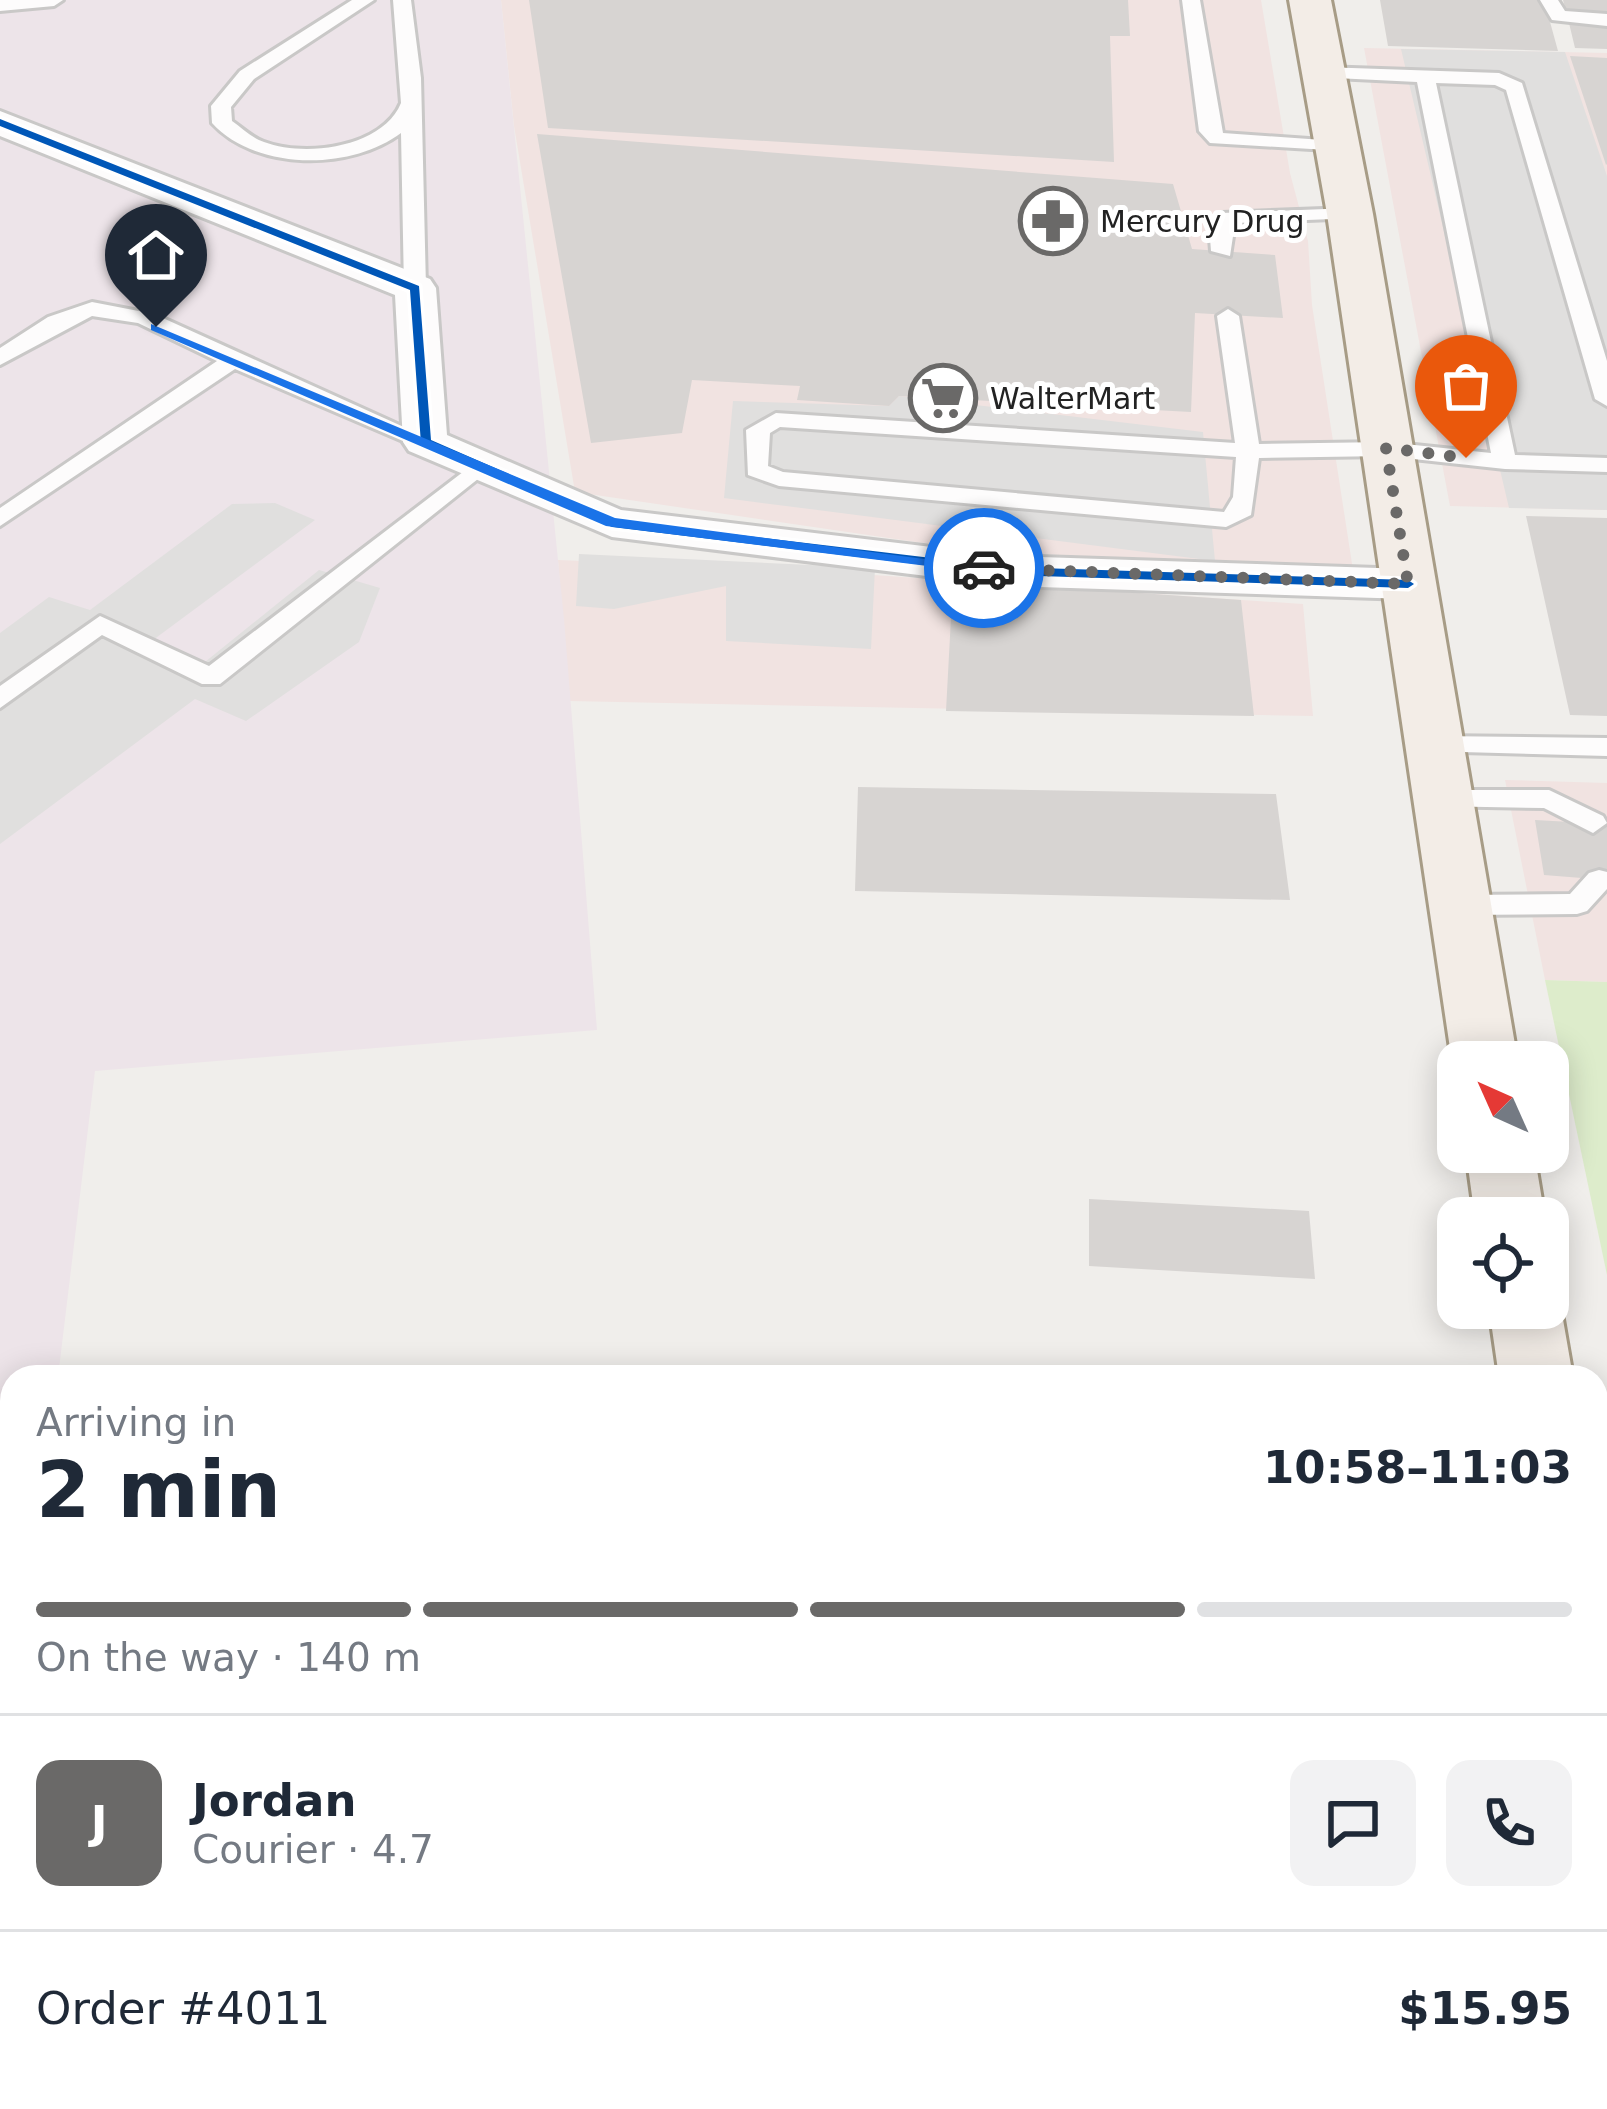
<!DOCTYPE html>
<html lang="en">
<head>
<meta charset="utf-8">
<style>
	:root { --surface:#fff; --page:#f2f2f3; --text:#1f2937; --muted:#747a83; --line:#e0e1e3; --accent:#6a6968 }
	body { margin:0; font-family:"DejaVu Sans",sans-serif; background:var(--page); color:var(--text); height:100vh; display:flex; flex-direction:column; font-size:45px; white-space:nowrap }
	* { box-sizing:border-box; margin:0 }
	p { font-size:39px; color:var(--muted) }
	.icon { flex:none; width:66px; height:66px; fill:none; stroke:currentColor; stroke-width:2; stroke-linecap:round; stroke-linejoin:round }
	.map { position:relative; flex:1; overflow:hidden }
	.details { position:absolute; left:0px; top:1365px; width:1608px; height:744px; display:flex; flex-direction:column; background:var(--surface); border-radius:36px 36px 0 0; box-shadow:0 6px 30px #0003 }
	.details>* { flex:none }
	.needle { width:78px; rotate:315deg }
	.buttons { position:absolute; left:1437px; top:1041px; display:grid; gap:24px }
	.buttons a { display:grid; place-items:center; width:132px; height:132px; border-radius:24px; background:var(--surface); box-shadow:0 6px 30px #0003; font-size:60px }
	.pin { position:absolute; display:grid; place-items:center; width:102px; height:102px; color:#fff; margin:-123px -51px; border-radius:50% 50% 50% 0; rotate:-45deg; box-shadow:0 0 12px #0007 }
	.pin .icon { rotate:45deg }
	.courier { position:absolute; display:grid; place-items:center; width:120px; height:120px; margin:-60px; border:9px solid #1a73e8; border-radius:50%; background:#fff; color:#222; box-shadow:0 3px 15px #0007 }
	.summary em { font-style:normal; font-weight:700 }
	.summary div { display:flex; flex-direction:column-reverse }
	.summary { display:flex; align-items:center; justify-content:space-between; height:204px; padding:0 36px }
	h1 { font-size:78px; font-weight:700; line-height:90px }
	.bar { display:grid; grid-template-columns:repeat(4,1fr); gap:18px 12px; align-content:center; height:144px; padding:0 36px }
	.bar i { height:15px; border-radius:9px; background:var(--line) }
	.bar .current { background:var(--accent) }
	.bar p { grid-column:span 4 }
	.line { display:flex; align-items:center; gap:30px; padding:0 36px; border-top:3px solid var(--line) }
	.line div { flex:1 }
	.round { display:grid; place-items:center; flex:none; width:126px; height:126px; border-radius:24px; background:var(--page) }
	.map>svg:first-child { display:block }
</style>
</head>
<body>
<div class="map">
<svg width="1607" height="2109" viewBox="0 0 1607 2109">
	<rect width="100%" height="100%" fill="#f0eeeb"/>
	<path fill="#f1e3e1" d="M 501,0 L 1261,0 L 1290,173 L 1308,241 L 1312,305 L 1355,583 L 916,542 L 575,492 L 514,126 Z
		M 1364,48 L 1607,53 L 1607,510 L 1450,506 Z
		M 558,560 L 799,570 L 1303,604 L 1313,716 L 569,701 Z
		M 1505,780 L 1607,783 L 1607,982 L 1545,980 Z"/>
	<path fill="#ede4e9" d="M 0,0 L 501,0 L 564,619 L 597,1030 L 95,1071 L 58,1377 L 12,1377 L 12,1762 L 0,1857 Z"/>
	<path fill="#ddeccb" d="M 1545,980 L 1607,982 L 1607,1275 Z"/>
	<path fill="#e0dfde" d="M 1401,49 L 1565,52 L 1607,176 L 1607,510 L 1509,508 Z
		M 899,396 L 1203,432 L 1215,561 L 724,498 L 733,401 L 889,406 Z
		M 275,503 L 315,520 L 149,643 L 200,666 L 319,570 L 380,588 L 359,642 L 246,721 L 195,699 L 0,844 L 0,633 L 49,597 L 90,610 L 232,504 Z
		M 579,554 L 875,568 L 871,649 L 726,641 L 726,586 L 614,609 L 576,606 Z"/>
	<path fill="#d7d4d2" d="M 529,0 L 1128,0 L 1130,36 L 1110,36 L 1114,162 L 548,128 Z
		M 1380,0 L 1544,0 L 1558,51 L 1388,46 Z
		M 1563,0 L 1607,0 L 1607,16 L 1567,15 Z
		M 1569,23 L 1607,24 L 1607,49 L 1575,48 Z
		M 1570,56 L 1607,58 L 1607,164 L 1606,165 Z
		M 537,134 L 1173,184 L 1192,249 L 1275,255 L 1283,318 L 1195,313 L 1191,412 L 899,396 L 889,406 L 797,400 L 800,386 L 692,380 L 682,433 L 591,443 Z
		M 1526,516 L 1607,518 L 1607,716 L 1570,715 Z
		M 953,580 L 1241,600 L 1254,716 L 946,711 Z
		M 858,787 L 1276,794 L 1290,900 L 855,891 Z
		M 1535,820 L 1607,824 L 1607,880 L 1544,875 Z
		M 1089,1199 L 1309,1211 L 1315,1279 L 1089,1266 Z"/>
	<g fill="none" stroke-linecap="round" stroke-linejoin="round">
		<g stroke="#c9c8c7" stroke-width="6">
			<path id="service" d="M 0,0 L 63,0 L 54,6 L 0,11 Z
				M 352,0 L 374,0 L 254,79 L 231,107 L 232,121 C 242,128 252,138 264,142 C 306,158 383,147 401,103 L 393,0 L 411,0 L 421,78 L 426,288 L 415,295 L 404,288 L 401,133 C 350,171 256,171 212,123 L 211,106 L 240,71 Z
				M 1182,0 L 1200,0 L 1223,133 L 1337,141 L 1344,143 L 1344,151 L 1210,143 L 1199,131 Z
				M 1540,0 L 1558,0 L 1565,11 L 1607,14 L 1607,26 L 1552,20 Z
				M 1322,67 L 1499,73 L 1522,83 L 1607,361 L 1607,406 L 1595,399 L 1506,90 L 1495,85 L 1436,83 L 1515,455 L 1607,458 L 1607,472 L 1505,469 L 1386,456 L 1259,458 L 1251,515 L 1226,527 L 779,486 L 748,475 L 746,430 L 776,413 L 1235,443 L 1217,316 L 1228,309 L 1239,316 L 1259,444 L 1386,442 L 1491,453 L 1417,82 L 1315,77 L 1315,69 ZM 780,427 L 1236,457 L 1233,497 L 1224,512 L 783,472 L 768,466 L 770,433 Z
				M 1350,208 L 1357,210 L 1357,218 L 1235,223 L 1230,256 L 1211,251 L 1209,225 L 1222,213 Z
				M 92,302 L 154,314 L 437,442 L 433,447 L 417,447 L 235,369 L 0,526 L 0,508 L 217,361 L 138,323 L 92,316 L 0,365 L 0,348 L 48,317 Z
				M 480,459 L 488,461 L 488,471 L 220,684 L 202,684 L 102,635 L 0,708 L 0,686 L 100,616 L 209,666 Z
				M 1434,736 L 1607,738 L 1607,756 L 1425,751 L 1421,745 L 1425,739 Z
				M 1443,790 L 1549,790 L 1603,816 L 1607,823 L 1593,833 L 1544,808 L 1433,806 L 1429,799 Z
				M 1599,870 L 1607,872 L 1607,889 L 1587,911 L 1577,914 L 1460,915 L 1446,905 L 1460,895 L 1570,894 L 1589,873 Z
				M 1596,2027 L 1607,2028 L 1607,2068 L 1596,2067 Z"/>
		</g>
		<g stroke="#c9c8c7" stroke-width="6">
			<path id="minor" d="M 0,111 L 430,279 L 436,288 L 447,435 L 621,510 L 1007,556 L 1408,569 L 1425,573 L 1432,584 L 1425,595 L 1408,599 L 1007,586 L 612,537 L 409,451 L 403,442 L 395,295 L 0,136 Z"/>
		</g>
		<g stroke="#a79c86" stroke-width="6">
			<path id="primary" d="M 1289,0 L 1331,0 L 1373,214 L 1518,1062 L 1458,1062 L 1458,1073 L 1452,1062 L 1327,214 Z
				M 1466,1152 L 1534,1152 L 1545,1218 L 1475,1218 Z
				M 1548,1286 L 1561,1308 L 1573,1377 L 1499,1377 L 1489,1308 L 1548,1308 Z
				M 1596,1711 L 1607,1716 L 1607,1858 L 1596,1854 Z"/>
		</g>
		<use href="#service" fill="#fdfcfc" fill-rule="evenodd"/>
		<use href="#minor" fill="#fdfcfc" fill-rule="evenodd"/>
		<use href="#primary" fill="#f3ede7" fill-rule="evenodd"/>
		<g stroke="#fff" stroke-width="7">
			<path id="cycleway" d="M 0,119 L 419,286 L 431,440 L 614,520 L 1007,567 L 1408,580 L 1414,584 L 1408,588 L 1007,575 L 612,527 L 421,444 L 410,290 L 0,126 Z"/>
		</g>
		<use href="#cycleway" fill="#0057b8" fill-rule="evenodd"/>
	</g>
	<path fill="#1a73e8" d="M 151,324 L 615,518 L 992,568 L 984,573 L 606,526 L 151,330 Z"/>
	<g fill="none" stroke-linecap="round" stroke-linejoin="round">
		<path stroke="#6a6968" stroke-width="12" stroke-dasharray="0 21.6" d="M 984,568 L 1408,584 L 1386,448 L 1466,458"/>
	</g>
	<defs>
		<g id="pharmacy-ring" transform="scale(3.45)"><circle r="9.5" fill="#fff" stroke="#6a6968" stroke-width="1.5"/><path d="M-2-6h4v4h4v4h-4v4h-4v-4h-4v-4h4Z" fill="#6a6968"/></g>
		<g id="supermarket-ring" transform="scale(3.45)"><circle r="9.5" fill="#fff" stroke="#6a6968" stroke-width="1.5"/><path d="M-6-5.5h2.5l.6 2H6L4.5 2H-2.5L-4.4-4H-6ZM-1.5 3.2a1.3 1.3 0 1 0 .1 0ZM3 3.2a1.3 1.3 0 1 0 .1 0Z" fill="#6a6968"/></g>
	</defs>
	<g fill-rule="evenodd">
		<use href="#pharmacy-ring" x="1053" y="221"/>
		<use href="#supermarket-ring" x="943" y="398"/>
	</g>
	<g text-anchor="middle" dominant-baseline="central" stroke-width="10" stroke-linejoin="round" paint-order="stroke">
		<g font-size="30" fill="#222" stroke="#fff" text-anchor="start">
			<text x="1100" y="221">Mercury Drug</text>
			<text x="990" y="398">WalterMart</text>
		</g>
	</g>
</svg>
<div class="buttons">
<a><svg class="needle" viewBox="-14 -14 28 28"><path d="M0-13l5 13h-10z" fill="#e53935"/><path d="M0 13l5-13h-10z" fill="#747a83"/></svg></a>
<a><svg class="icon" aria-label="locate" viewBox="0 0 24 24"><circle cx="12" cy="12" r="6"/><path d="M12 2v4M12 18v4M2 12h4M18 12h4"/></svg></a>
</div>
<div class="pin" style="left:1466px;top:458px;background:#ea580c"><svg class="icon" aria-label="bag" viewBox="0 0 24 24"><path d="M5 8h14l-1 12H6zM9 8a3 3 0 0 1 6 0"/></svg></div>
<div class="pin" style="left:156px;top:327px;background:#1f2937"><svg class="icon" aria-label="home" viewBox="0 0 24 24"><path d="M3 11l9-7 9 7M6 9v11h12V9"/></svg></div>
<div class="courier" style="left:984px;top:568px"><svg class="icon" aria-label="car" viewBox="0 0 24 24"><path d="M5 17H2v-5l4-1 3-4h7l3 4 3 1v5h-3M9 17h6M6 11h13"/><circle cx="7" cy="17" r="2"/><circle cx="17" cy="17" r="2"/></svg></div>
<section class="details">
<div class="summary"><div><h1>2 min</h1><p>Arriving in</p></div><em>10:58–11:03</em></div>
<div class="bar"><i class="current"></i><i class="current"></i><i class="current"></i><i></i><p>On the way · 140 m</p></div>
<div class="line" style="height:216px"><b class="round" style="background:var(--accent);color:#fff">J</b><div><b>Jordan</b><p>Courier · 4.7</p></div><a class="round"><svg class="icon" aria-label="chat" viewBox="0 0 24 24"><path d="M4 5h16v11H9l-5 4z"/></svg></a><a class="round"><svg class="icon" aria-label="phone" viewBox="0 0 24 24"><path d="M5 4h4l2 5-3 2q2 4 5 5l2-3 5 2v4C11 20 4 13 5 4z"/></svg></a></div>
<div class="line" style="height:156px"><div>Order #4011</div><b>$15.95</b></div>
</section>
</div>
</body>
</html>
